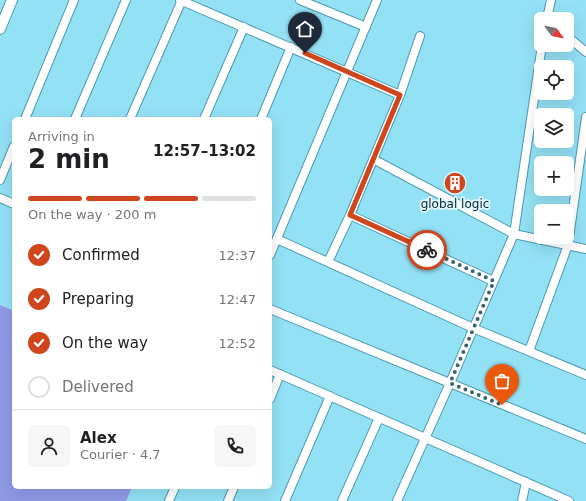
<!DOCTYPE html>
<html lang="en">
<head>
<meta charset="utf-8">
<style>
	:root { --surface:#fff; --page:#f6f6f6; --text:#202124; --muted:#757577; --line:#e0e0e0; --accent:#cf461c }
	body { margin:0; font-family:"DejaVu Sans",sans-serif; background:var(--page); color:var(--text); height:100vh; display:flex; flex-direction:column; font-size:15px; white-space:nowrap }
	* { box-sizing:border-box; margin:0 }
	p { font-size:13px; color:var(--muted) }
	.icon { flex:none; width:22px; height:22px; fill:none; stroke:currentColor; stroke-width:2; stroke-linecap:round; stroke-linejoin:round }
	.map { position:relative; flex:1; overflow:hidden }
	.drawer { position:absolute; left:12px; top:117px; width:260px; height:372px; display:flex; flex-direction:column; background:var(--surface); border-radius:6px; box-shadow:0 4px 16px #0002 }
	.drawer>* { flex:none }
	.needle { width:26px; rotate:122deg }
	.fabs { position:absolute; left:534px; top:12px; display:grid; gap:8px }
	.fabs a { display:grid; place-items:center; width:40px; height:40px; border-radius:6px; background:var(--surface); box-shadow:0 4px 16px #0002; font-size:20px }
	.pin { position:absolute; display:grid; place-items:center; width:34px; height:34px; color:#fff; margin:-41px -17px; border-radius:50% 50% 50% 0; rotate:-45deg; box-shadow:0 0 4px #0007 }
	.pin .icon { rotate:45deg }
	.courier { position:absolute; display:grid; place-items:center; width:40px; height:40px; margin:-20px; border:3px solid #cf461c; border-radius:50%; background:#fff; color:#222; box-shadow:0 1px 5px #0007 }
	.head em { font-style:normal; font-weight:800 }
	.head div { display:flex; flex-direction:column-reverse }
	.head { display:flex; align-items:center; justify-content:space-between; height:68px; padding:0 16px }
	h1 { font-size:26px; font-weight:800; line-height:30px }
	.bar { display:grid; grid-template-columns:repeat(4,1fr); gap:6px 4px; align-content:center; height:48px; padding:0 16px }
	.bar i { height:5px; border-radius:3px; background:var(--line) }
	.bar .active { background:var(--accent) }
	.bar p { grid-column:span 4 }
	.line { display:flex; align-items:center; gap:10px; padding:0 16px; border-top:1px solid var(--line) }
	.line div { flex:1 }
	.round { display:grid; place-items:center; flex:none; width:42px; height:42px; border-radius:6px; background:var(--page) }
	ol { padding:0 16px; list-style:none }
	li { display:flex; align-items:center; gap:12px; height:44px }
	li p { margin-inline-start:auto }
	li .icon { padding:4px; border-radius:50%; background:var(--accent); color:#fff; stroke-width:4 }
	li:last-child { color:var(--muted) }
	li i { width:22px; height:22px; border:2px solid var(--line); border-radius:50% }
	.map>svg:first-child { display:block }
</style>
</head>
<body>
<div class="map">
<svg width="586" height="501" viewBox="0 0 586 501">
	<rect width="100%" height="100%" fill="#93e1f5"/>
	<path fill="#8e9ae6" d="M 0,305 L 14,311 L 14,487 L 132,487 L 126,501 L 0,501 Z"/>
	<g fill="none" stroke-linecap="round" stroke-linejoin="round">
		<g stroke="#4d9aae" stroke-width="10">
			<path id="minor" d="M 180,0 L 400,95
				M 300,0 L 366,27
				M 547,19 L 551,0
				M 567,36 L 586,52
				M 25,119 L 74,0
				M 75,119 L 126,0
				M 130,119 L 182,0
				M 204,119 L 244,27
				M 261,119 L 291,47
				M 373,159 L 514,234 L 586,249
				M 0,180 L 14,146
				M 0,198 L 14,204
				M 350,215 L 400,95 L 420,36
				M 277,239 L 473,328 L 586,375
				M 270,255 L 377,0
				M 328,262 L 350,215 L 493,281
				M 270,309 L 586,439
				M 529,351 L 568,245 L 586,117
				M 270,370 L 569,501
				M 270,399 L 280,374
				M 169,501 L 175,487
				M 228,501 L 234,487
				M 285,501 L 330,396
				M 342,501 L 379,418
				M 397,501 L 450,383 L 514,234 L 542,45
				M 522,501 L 526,482"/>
		</g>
		<g stroke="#4d9aae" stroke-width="12">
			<path id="tertiary" d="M 0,29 L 12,0"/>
		</g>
		<use href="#minor" stroke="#fff" stroke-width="8"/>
		<use href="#tertiary" stroke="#fff" stroke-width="10"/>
	</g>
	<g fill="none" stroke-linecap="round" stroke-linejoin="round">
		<path stroke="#356672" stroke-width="4" stroke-dasharray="0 7.2" d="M 427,250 L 494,281 L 450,383 L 502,405"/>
		<path stroke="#cf461c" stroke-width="5" d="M 305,53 L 400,95 L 350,215 L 427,250"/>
	</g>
	<defs>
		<g id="building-disc" transform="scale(1.15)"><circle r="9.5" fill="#cf461c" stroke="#e2f8fe"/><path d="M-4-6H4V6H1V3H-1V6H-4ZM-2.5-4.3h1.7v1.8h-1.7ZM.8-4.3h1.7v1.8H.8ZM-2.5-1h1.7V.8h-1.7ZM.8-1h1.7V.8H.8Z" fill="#fff"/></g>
	</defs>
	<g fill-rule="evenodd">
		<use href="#building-disc" x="455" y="183"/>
	</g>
	<g text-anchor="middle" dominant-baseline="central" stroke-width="3.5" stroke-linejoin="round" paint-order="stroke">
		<g font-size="12" fill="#02242c" stroke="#e2f8fe">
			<text x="455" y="204">global logic</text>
		</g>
	</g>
</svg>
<div class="fabs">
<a><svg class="needle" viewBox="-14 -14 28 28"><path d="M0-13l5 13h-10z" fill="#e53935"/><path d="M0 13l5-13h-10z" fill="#757577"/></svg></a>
<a><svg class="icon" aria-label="locate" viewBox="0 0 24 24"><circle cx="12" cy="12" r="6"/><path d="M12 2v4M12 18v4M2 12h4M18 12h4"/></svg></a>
<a><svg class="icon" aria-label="layers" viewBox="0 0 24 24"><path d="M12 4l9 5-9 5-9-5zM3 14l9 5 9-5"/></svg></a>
<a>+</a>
<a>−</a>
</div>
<div class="pin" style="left:502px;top:405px;background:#ea580c"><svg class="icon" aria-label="bag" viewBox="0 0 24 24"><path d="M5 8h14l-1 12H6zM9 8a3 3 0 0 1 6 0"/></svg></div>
<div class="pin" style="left:305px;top:53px;background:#1f2937"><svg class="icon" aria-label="home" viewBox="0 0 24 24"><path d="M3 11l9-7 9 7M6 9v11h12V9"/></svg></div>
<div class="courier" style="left:427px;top:250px"><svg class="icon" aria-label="bike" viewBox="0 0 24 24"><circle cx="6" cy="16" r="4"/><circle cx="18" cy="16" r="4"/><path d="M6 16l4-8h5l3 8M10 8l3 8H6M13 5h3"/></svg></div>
<section class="drawer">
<div class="head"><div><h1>2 min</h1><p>Arriving in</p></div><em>12:57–13:02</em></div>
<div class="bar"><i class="active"></i><i class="active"></i><i class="active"></i><i></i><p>On the way · 200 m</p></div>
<ol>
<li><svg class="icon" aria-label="check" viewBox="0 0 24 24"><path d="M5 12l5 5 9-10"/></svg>Confirmed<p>12:37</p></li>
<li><svg class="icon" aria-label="check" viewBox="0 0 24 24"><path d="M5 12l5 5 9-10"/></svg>Preparing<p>12:47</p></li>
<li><svg class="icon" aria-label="check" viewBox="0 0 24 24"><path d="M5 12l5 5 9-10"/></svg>On the way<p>12:52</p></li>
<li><i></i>Delivered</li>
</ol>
<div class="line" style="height:72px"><a class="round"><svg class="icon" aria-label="person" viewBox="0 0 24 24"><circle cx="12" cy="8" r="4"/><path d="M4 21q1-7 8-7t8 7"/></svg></a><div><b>Alex</b><p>Courier · 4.7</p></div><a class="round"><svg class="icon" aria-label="phone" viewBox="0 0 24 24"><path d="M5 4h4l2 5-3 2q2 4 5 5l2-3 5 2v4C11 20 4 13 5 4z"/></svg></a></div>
</section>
</div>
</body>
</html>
